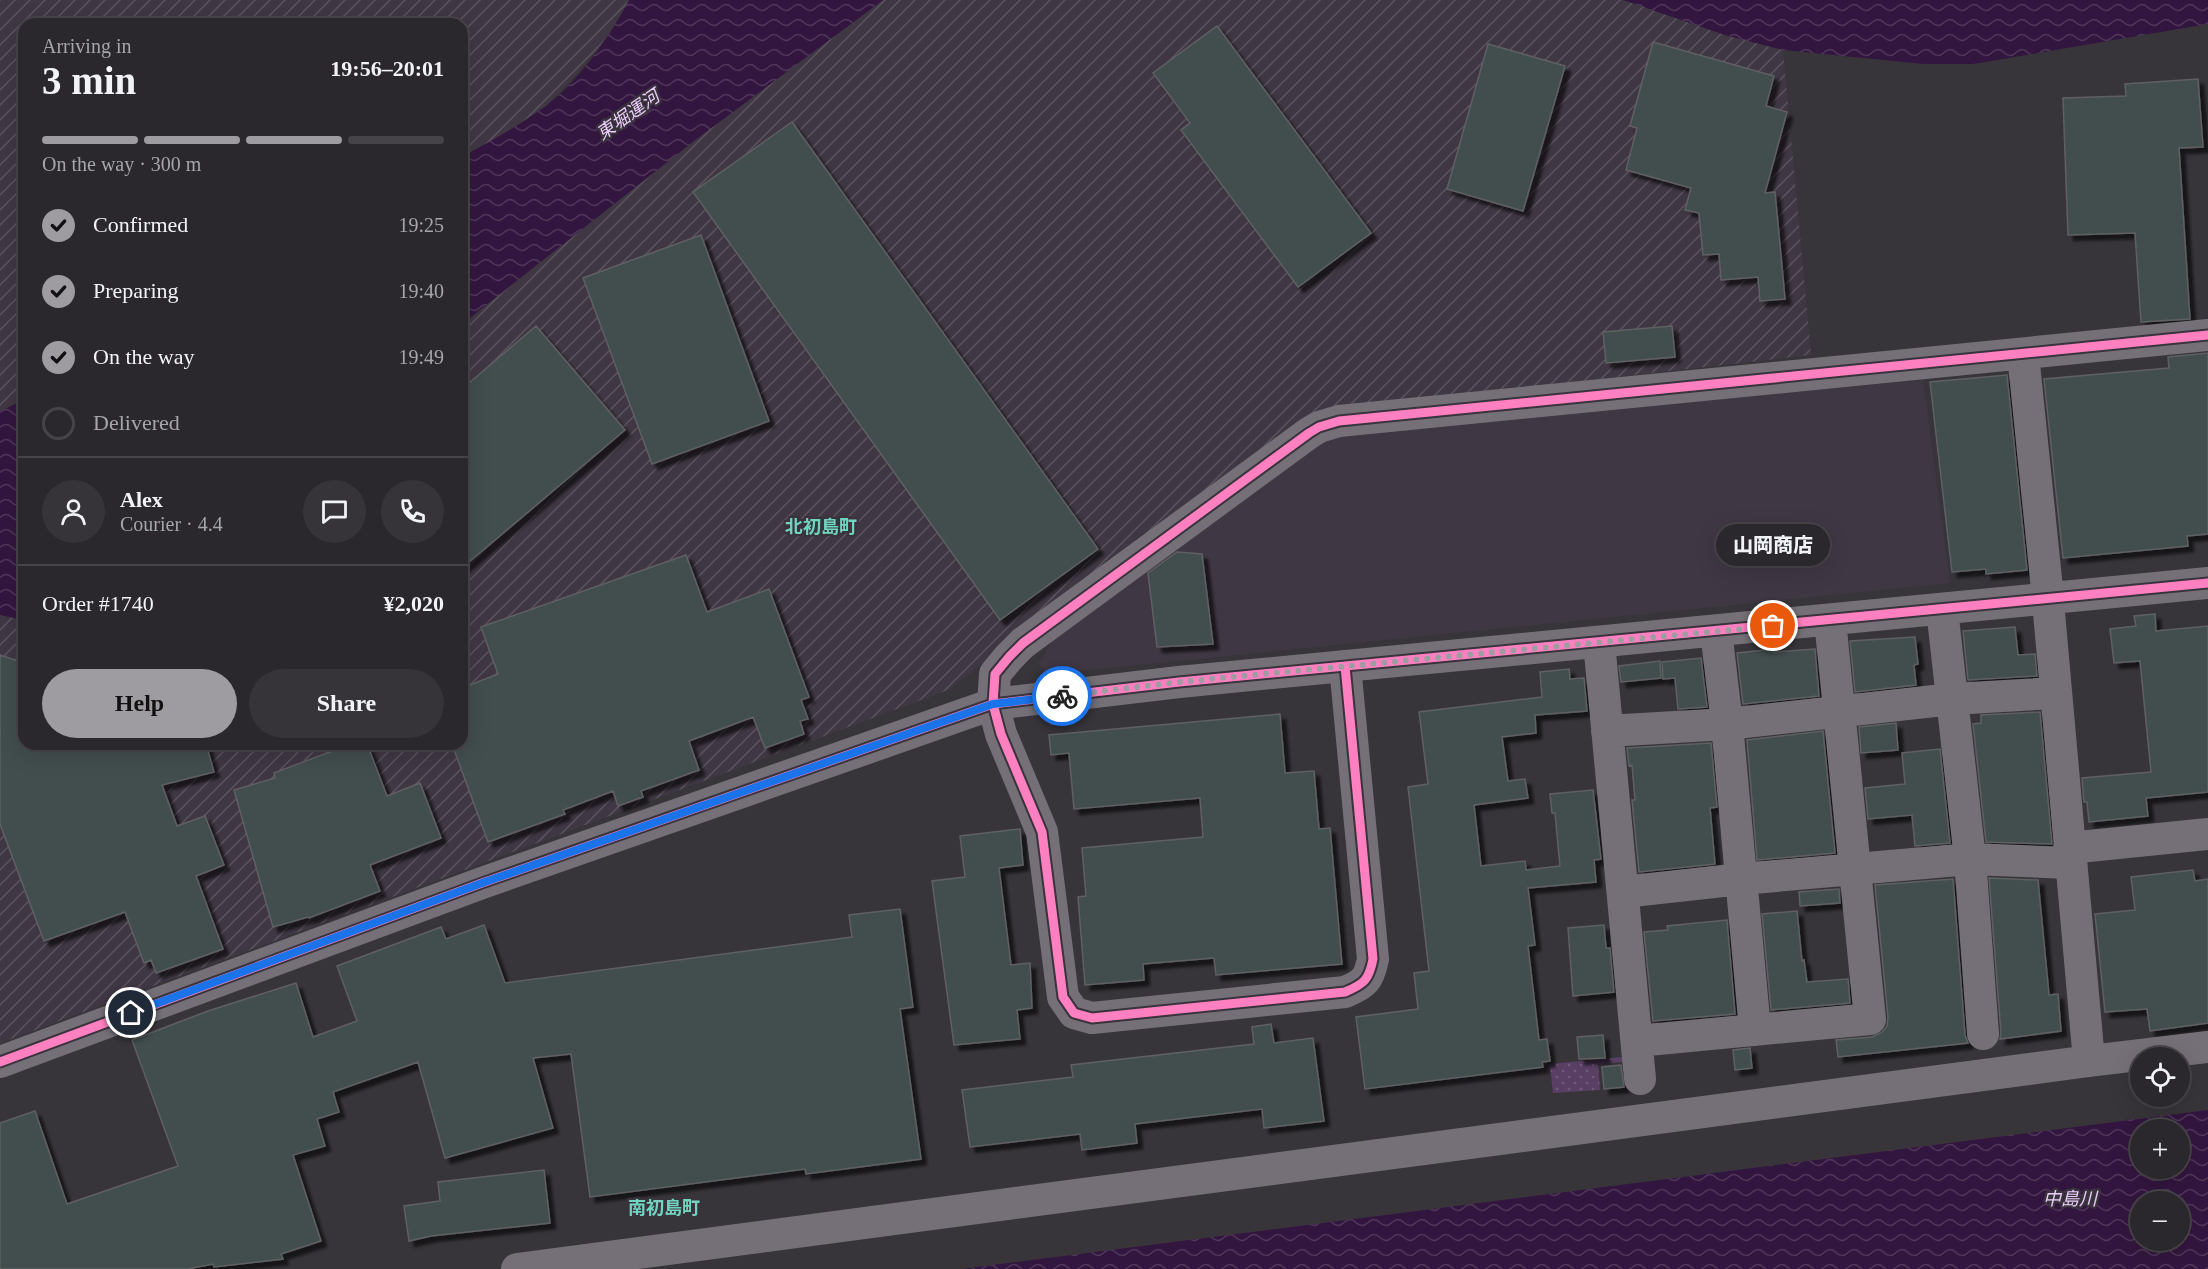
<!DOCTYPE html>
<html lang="en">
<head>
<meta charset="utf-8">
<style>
	:root { --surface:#2a282c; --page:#363438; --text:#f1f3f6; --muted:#a5a6a9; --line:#464448; --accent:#9f9ca1 }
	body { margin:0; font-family:"Times New Roman","Noto Sans JP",serif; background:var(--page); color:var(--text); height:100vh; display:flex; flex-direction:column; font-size:22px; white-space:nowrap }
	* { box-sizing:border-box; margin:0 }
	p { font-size:20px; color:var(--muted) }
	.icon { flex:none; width:33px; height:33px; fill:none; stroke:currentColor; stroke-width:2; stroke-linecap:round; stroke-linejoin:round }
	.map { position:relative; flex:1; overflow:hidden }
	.drawer { position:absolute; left:18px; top:18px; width:450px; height:732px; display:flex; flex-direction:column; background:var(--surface); border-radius:18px; box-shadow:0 6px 24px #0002,0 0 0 2px var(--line) }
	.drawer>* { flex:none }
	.buttons { position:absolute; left:2130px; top:1047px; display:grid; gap:12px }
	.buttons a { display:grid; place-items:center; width:60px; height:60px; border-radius:50%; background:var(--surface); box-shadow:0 6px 24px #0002,0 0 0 2px var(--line); font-size:30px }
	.pin { position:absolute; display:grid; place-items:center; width:51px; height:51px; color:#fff; margin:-26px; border:3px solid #fff; border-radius:50%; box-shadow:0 2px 6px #0007 }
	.courier { position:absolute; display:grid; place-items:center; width:60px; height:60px; margin:-30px; border:4px solid #1a73e8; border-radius:50%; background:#fff; color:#222; box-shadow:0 2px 8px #0007 }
	.bubble { position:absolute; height:42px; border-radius:21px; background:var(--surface); box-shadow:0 6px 24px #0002,0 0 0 2px var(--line); font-size:20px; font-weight:800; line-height:42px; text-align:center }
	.summary em { font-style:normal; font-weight:800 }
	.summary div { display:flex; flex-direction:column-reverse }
	.summary { display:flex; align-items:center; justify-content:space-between; height:102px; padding:0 24px }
	h1 { font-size:39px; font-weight:800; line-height:45px }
	.bar { display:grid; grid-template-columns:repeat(4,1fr); gap:9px 6px; align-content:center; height:72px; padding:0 24px }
	.bar i { height:8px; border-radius:4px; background:var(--line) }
	.bar .selected { background:var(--accent) }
	.bar p { grid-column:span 4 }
	.line { display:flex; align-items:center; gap:15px; padding:0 24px; border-top:2px solid var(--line) }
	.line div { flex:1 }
	.round { display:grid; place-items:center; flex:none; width:63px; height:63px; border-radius:32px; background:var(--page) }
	ol { padding:0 24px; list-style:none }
	li { display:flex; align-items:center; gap:18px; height:66px }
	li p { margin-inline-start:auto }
	li .icon { padding:6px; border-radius:50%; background:var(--accent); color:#111; stroke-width:4 }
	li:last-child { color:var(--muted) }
	li i { width:33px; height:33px; border:3px solid var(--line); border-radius:50% }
	.button { display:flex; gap:12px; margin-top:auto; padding:12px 24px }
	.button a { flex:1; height:69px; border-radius:36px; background:var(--accent); color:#111; font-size:24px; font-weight:800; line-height:69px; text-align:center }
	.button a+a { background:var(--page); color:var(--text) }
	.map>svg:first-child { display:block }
</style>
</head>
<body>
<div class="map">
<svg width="2208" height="1269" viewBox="0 0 2208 1269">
	<defs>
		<pattern id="industrial-furrows" width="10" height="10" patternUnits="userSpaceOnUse" patternTransform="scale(1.5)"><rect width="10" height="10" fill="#403744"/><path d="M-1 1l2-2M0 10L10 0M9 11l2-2" fill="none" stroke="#5b535e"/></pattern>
		<pattern id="green-dots" width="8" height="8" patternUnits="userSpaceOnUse" patternTransform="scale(1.5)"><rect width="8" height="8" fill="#593f64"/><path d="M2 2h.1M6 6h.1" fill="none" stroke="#705a7a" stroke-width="1.8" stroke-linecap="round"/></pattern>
		<pattern id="water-waves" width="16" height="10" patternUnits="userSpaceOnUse" patternTransform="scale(1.5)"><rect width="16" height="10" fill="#33163f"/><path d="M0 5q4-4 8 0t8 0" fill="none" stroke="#50375a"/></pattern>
		<filter id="shadow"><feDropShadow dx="5.5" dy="5.5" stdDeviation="1.5" flood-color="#0009"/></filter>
	</defs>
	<rect width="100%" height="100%" fill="#38353a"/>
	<path fill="#403744" d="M 1923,380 L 1950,583 L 1048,674 L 1039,664 L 1052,641 L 1332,435 Z"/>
	<path fill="url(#industrial-furrows)" d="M 0,0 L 629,0 L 610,33 L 576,75 L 547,105 L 499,137 L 462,157 L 462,24 L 24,24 L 24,399 L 0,412 Z
		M 883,0 L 1623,0 L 1725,35 L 1783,50 L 1811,355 L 1325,410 L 1306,418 L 948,690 L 0,1043 L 0,615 L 24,620 L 24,744 L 462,744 L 462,324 L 694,141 Z"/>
	<path fill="url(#green-dots)" d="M 1622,1057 L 1623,1062 L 1598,1064 L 1600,1090 L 1553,1093 L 1550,1064 Z"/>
	<path fill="url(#water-waves)" fill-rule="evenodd" d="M 629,0 L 883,0 L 694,141 L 462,324 L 462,157 C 491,141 520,125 546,106 C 580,79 609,38 629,0 Z
		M 1623,0 L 2208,0 L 2208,24 L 1974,64 L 1923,64 L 1783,50 L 1725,35 Z
		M 24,399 L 24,620 L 0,615 L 0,412 Z
		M 2208,1110 L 2208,1269 L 962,1269 ZM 2140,1130 L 2180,1130 L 2180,1168 L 2140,1168 ZM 2140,1202 L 2180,1202 L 2180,1240 L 2140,1240 Z"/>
	<path fill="#424d4e" stroke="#5f6062" stroke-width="1.5" filter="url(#shadow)" d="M 1217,26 L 1371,233 L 1298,287 L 1181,130 L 1190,123 L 1153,73 Z
		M 1653,42 L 1774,76 L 1766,106 L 1787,112 L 1765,193 L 1775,192 L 1785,299 L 1760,301 L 1758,277 L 1721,280 L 1719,254 L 1703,255 L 1699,213 L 1685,210 L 1691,188 L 1626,170 L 1637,128 L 1630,126 Z
		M 1488,44 L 1565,66 L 1523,211 L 1447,189 Z
		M 2198,79 L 2203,147 L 2179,148 L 2190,319 L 2141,322 L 2135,233 L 2068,235 L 2063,98 L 2126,96 L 2125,84 Z
		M 792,122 L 1098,549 L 1000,620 L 693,192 Z
		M 701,235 L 769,421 L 652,464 L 583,278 Z
		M 536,326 L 625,430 L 462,568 L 462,389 Z
		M 1672,326 L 1675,357 L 1606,363 L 1603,332 Z
		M 2208,353 L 2208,534 L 2187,536 L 2188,546 L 2063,558 L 2044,379 L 2169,368 L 2168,357 Z
		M 2007,375 L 2027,570 L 1986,574 L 1986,569 L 1952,572 L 1930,382 Z
		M 1177,552 L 1202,554 L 1213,644 L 1157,647 L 1148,573 Z
		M 686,555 L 707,612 L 769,589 L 809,697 L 801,700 L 808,719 L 800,721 L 804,734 L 765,748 L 753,717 L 689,741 L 699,770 L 641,791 L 643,797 L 618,806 L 613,791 L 563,810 L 565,814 L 488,842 L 452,744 L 462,744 L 462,688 L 498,674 L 481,627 Z
		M 2155,614 L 2156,631 L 2208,626 L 2208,792 L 2146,798 L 2148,816 L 2089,822 L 2087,802 L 2084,802 L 2082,778 L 2151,772 L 2140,661 L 2114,663 L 2110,629 L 2136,626 L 2134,616 Z
		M 2015,627 L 2018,655 L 2035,654 L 2037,676 L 1968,680 L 1963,631 Z
		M 1915,637 L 1918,664 L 1914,665 L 1916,685 L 1855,692 L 1850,641 Z
		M 1774,649 L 1774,652 L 1815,649 L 1819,696 L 1743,704 L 1737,653 Z
		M 0,655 L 24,663 L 24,744 L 206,744 L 214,772 L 162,785 L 177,826 L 205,816 L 224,865 L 196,876 L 223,949 L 156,973 L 151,960 L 144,963 L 125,912 L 44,941 L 0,824 Z
		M 1701,658 L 1707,707 L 1678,709 L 1675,678 L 1663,679 L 1662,662 Z
		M 1660,661 L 1661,678 L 1621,682 L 1619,666 Z
		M 1569,669 L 1570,679 L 1584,678 L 1587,711 L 1535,715 L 1536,733 L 1502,737 L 1508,781 L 1525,779 L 1528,798 L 1474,805 L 1481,866 L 1525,861 L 1526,870 L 1560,866 L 1555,813 L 1552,813 L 1550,794 L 1593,790 L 1601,859 L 1594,860 L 1596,882 L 1528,888 L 1535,945 L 1528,946 L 1539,1040 L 1547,1039 L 1550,1061 L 1542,1062 L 1543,1067 L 1365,1089 L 1356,1017 L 1418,1009 L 1414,973 L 1429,971 L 1408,787 L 1428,784 L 1419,712 L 1542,697 L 1540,672 Z
		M 2040,712 L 2052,844 L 1986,842 L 1973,724 L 1981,723 L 1981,715 Z
		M 1280,714 L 1285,773 L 1314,771 L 1319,829 L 1330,828 L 1342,964 L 1216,975 L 1214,958 L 1143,964 L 1144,980 L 1085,985 L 1078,897 L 1086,896 L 1082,848 L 1203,837 L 1200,798 L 1074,809 L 1069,753 L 1051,755 L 1049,735 Z
		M 1896,723 L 1898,750 L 1861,753 L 1859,727 Z
		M 1823,731 L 1835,853 L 1757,860 L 1747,740 Z
		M 1711,743 L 1717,807 L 1710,808 L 1715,864 L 1639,872 L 1632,800 L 1635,800 L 1632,765 L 1629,766 L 1627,748 Z
		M 351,744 L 367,744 L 387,796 L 420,783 L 441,838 L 370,865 L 380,891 L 309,918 L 308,917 L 273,927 L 234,790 L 275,778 L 274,773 Z
		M 1940,749 L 1950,843 L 1915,846 L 1912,815 L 1868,819 L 1865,788 L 1905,784 L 1902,753 Z
		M 1020,829 L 1023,865 L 999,868 L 1011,965 L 1030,963 L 1032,1008 L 1017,1010 L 1020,1039 L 954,1045 L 932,881 L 965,877 L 960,836 Z
		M 2193,870 L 2195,881 L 2208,879 L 2208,1023 L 2150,1031 L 2147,1009 L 2105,1012 L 2095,914 L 2135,910 L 2131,877 Z
		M 1989,878 L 2038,880 L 2049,995 L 2058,994 L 2061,1031 L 2000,1039 L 2001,1033 Z
		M 1953,879 L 1965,1035 L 1968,1043 L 1838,1057 L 1836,1040 L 1872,1037 L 1881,1033 L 1887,1026 L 1888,1017 L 1875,885 Z
		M 1839,889 L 1840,903 L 1800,906 L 1799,892 Z
		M 900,909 L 913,1007 L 900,1009 L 921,1159 L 806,1174 L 805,1169 L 590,1197 L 571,1054 L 533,1058 L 553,1128 L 445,1158 L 418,1062 L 333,1092 L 339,1112 L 317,1119 L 325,1146 L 293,1155 L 321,1241 L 281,1254 L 283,1259 L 214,1267 L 213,1264 L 187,1269 L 0,1269 L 0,1123 L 35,1111 L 67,1204 L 178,1166 L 132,1040 L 208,1011 L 296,983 L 313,1037 L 357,1021 L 337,966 L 441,927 L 446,939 L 484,925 L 505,983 L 852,937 L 849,915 Z
		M 1797,911 L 1802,961 L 1804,960 L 1807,982 L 1848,979 L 1850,1003 L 1771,1010 L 1762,914 Z
		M 1727,920 L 1735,1014 L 1653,1021 L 1644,932 L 1668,930 L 1667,926 Z
		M 1604,925 L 1606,948 L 1610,948 L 1614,992 L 1573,996 L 1568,928 Z
		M 1271,1024 L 1274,1043 L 1313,1038 L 1324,1121 L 1264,1128 L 1262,1109 L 1135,1124 L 1137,1143 L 1082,1150 L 1080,1134 L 970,1147 L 962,1090 L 1073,1077 L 1071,1065 L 1254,1044 L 1252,1027 Z
		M 1603,1035 L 1605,1058 L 1579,1059 L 1577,1037 Z
		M 1750,1048 L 1752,1068 L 1735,1070 L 1733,1050 Z
		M 1621,1065 L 1624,1087 L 1604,1089 L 1602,1067 Z
		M 544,1170 L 550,1223 L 431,1236 L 409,1241 L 404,1206 L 440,1201 L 438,1182 Z"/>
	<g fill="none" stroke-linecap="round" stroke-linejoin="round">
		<path stroke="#757078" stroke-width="32" d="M 2023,354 L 2046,579 L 2089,1061
			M 1942,609 L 1970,859 L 1983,1034
			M 1716,631 L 1727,724 L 1755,1030
			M 1599,642 L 1640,1079
			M 1345,666 L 1373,959 C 1369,980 1364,984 1345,992 L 1092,1018 L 1074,1013 L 1063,997 L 1042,832 L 1001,734 L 993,704 L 995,674 L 1009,657 L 1023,643 L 1309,433 L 1319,427 L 1339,421 L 2208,335
			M 1607,731 L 1727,724 L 1952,699 L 2055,693
			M 2069,848 L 2208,834
			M 1623,892 L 1741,879 L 1970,859 L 2071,863
			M 1637,1041 L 1870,1019 L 1830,620
			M 0,1062 L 482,883 L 993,704 L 1179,682 L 2208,583
			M 517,1269 L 2089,1061 L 2208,1047"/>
		<g stroke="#39333c" stroke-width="13">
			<path id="cycleway" d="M 1345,666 L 1373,959 C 1369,980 1364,984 1345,992 L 1092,1018 L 1074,1013 L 1063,997 L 1042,832 L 1001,734 L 993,704 L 995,674 L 1009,657 L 1023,643 L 1309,433 L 1319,427 L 1339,421 L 2208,335
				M 0,1062 L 482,883 L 993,704 L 1179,682 L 2208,583"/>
		</g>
		<use href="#cycleway" stroke="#ff80c0" stroke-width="9"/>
	</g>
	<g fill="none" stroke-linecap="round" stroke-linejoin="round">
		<path stroke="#9f9ca1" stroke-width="6" stroke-dasharray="0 10.8" d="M 1062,696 L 1179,682 L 1773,626"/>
		<path stroke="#1a73e8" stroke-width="8" d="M 131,1013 L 482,883 L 993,704 L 1062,696"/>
	</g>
	<g text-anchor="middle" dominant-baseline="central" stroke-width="4.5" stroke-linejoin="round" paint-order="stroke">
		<g font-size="18" font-style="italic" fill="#ebccfa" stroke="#39333c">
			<text transform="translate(628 115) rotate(-35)">東堀運河</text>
			<text x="2070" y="1199">中島川</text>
		</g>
		<g font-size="18" font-weight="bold" fill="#70d5c0" stroke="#39333c">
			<text x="821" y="527">北初島町</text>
			<text x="664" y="1208">南初島町</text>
		</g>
	</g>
</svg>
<div class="buttons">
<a><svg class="icon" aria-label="locate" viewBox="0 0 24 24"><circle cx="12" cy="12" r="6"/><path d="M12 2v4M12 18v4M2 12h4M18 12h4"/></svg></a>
<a>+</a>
<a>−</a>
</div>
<div class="pin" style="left:1773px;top:626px;background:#ea580c"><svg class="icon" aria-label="bag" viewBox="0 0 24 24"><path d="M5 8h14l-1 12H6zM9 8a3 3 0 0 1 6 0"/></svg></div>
<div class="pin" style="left:131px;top:1013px;background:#1f2937"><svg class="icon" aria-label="home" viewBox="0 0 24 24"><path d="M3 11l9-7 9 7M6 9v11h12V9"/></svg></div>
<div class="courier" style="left:1062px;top:696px"><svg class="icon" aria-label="bike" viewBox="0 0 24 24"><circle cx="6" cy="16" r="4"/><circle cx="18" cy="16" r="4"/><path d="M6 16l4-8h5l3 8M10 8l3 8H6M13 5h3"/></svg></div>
<div class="bubble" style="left:1716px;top:524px;width:114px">山岡商店</div>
<section class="drawer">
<div class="summary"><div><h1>3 min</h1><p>Arriving in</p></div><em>19:56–20:01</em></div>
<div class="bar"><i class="selected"></i><i class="selected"></i><i class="selected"></i><i></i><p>On the way · 300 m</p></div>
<ol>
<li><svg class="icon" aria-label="check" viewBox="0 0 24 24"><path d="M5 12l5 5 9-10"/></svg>Confirmed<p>19:25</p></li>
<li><svg class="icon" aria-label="check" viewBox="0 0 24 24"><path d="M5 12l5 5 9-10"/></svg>Preparing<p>19:40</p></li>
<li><svg class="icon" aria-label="check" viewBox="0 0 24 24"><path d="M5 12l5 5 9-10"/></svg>On the way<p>19:49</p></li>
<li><i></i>Delivered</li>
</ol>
<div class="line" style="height:108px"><a class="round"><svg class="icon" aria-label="person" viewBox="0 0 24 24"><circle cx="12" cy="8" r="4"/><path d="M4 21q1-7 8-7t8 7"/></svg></a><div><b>Alex</b><p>Courier · 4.4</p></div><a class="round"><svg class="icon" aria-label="chat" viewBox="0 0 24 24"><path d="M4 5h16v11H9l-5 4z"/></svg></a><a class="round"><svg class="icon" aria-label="phone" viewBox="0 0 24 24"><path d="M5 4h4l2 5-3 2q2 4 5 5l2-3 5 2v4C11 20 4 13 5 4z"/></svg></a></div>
<div class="line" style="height:78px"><div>Order #1740</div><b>¥2,020</b></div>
<div class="button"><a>Help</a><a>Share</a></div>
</section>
</div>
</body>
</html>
